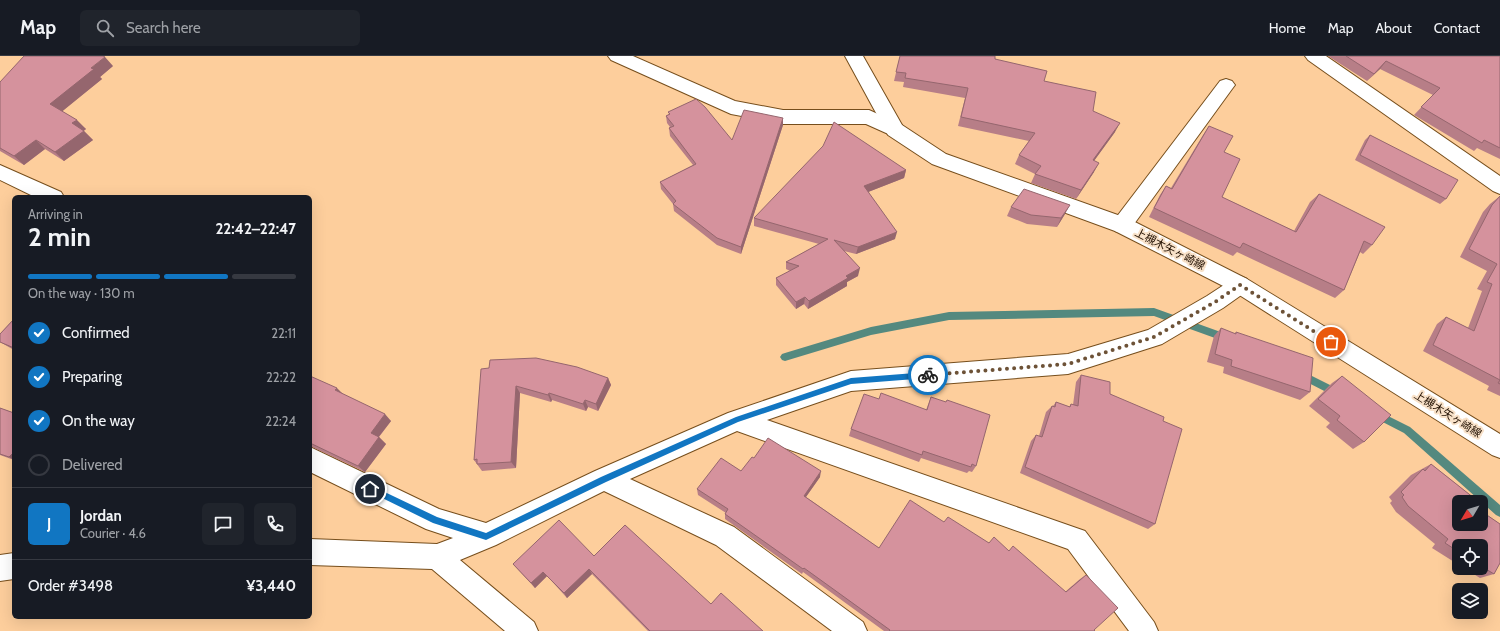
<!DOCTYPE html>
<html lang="en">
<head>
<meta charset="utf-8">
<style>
	:root { --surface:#171b24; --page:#20242c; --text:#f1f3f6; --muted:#9ea1a6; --line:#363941; --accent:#1176c2 }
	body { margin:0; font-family:Cabin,"Noto Sans JP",sans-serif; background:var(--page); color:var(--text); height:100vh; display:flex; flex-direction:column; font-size:15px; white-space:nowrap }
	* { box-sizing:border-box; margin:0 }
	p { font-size:13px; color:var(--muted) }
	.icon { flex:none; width:22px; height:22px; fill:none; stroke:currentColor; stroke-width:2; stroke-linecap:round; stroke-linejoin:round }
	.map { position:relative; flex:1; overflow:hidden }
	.sheet { position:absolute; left:12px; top:139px; width:300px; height:424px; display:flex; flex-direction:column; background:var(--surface); border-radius:6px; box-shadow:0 4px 16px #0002 }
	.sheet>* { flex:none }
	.needle { width:26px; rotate:232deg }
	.tools { position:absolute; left:1452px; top:439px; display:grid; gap:8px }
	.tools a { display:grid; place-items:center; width:36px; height:36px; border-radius:6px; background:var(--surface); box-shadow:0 4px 16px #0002; font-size:20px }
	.pin { position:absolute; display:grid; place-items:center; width:34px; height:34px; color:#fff; margin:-17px; border:2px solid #fff; border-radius:50%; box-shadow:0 1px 4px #0007 }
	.courier { position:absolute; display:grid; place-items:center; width:40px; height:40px; margin:-20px; border:3px solid #1176c2; border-radius:50%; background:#fff; color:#222; box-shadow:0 1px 5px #0007 }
	.head em { font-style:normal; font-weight:700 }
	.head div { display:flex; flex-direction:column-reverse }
	.head { display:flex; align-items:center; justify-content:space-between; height:68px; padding:0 16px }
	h1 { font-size:26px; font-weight:700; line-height:30px }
	.bar { display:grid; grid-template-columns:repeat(4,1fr); gap:6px 4px; align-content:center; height:48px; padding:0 16px }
	.bar i { height:5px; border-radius:3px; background:var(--line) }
	.bar .current { background:var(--accent) }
	.bar p { grid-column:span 4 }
	.line { display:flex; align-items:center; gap:10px; padding:0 16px; border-top:1px solid var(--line) }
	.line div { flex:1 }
	.round { display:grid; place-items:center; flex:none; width:42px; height:42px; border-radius:6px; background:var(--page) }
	ol { padding:0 16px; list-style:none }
	li { display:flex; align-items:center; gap:12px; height:44px }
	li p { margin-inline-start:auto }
	li .icon { padding:4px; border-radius:50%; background:var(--accent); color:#fff; stroke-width:4 }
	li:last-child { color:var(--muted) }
	li i { width:22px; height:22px; border:2px solid var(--line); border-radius:50% }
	header { display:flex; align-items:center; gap:24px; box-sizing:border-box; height:56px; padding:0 20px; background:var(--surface); border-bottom:1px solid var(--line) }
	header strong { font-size:19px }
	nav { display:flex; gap:22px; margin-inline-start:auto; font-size:14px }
	.search { width:280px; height:36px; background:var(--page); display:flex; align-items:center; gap:10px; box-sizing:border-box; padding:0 14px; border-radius:6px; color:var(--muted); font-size:15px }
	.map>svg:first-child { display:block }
</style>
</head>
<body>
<header>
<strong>Map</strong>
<div class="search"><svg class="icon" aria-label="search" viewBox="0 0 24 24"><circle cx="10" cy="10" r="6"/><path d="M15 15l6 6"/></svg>Search here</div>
<nav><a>Home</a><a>Map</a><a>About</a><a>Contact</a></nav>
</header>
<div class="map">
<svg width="1500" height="575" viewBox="0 0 1500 575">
	<rect width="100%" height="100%" fill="#fdce9c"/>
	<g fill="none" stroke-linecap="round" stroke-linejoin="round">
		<path fill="#54897f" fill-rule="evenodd" d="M 1154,252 L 1229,279 L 1230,282 L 1229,285 L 1226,286 L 1154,260 L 949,264 L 871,279 L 785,305 L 782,304 L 780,301 L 782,298 L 785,297 L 871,271 L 949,256 Z
			M 1300,314 L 1340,334 L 1342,337 L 1340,340 L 1337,341 L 1334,340 L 1297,321 L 1295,318 L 1297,315 Z
			M 1376,354 L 1410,371 L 1500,449 L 1500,461 L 1496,459 L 1404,377 L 1373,361 L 1371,358 L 1373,355 Z"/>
		<g stroke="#764e1c" stroke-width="2">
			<path id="minor" d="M 608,0 L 633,0 L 735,45 L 783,54 L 869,54 L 902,69 L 904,74 L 902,79 L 895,81 L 866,68 L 783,68 L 731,58 L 611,4 Z
				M 1305,0 L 1326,0 L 1500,120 L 1500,138 L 1493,135 L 1308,4 Z
				M 1226,23 L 1232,25 L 1235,29 L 1232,33 L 1129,175 L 1122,177 L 1115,175 L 1112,169 L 1115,163 L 1220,25 Z
				M 0,109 L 61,136 L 64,141 L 35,141 L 0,124 Z
				M 1240,220 L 1247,223 L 1251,229 L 1247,235 L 1223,252 L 1162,288 L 1068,318 L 851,335 L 767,364 L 1085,475 L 1154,566 L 1158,575 L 1129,575 L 1068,493 L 737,375 L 630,423 L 734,471 L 863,566 L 867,575 L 832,575 L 716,489 L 604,435 L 496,489 L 460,504 L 534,566 L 538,575 L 505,575 L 432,513 L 310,509 L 310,483 L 437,488 L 453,482 L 426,473 L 310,416 L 310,391 L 439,453 L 486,467 L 595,415 L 728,357 L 851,315 L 1068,298 L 1148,274 L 1207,240 L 1233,223 Z
				M 14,497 L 14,523 L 0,525 L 0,499 Z"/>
		</g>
		<g stroke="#764e1c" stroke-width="2">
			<path id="secondary" d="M 845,0 L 863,0 L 902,69 L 946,98 L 1129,163 L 1247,223 L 1500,378 L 1500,402 L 1492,399 L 1233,235 L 1115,175 L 932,108 L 888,79 Z"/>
		</g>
		<use href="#minor" fill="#fff" fill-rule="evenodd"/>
		<use href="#secondary" fill="#fff" fill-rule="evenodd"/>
	</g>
	<path fill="#b77e87" d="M 900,0 L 995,3 L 1044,25 L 1093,55 L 1115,76 L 1094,105 L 1094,116 L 1076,143 L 1031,127 L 1035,118 L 1015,108 L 1019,99 L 1029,85 L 958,70 L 965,42 L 903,31 L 904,26 L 894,25 Z
		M 1328,0 L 1500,0 L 1500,103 L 1477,92 L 1474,95 L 1414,59 L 1433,39 L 1380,13 L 1367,25 Z
		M 113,10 L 100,21 L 102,23 L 62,55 L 86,73 L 84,75 L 93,84 L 64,105 L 45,93 L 24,109 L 0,95 L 0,26 Z
		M 668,56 L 732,84 L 783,62 L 783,69 L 741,198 L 717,189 L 674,155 L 673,148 L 661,133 L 660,126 L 693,109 L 670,80 L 669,72 L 670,71 L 667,67 L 666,60 L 669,58 Z
		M 1209,70 L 1224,96 L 1222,141 L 1294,175 L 1310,146 L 1319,138 L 1372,189 L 1363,198 L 1360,196 L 1344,234 L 1335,242 L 1237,196 L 1233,200 L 1149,161 L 1160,139 L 1166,130 L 1171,132 L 1203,79 Z
		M 1370,79 L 1446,143 L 1440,148 L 1355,104 L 1365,84 Z
		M 906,114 L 904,122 L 868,136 L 895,183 L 856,198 L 844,195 L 858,220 L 847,226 L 847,230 L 808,253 L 804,248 L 796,253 L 776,229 L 776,222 L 790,215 L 786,213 L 786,206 L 819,188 L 754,170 L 754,162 Z
		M 1500,140 L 1500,340 L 1487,334 L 1489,330 L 1423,295 L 1437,268 L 1446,261 L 1468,272 L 1482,235 L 1477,233 L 1487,215 L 1460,201 L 1483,156 L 1490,148 Z
		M 1011,151 L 1065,158 L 1057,171 L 1027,168 L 1007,160 Z
		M 14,263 L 14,294 L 0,286 L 0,278 Z
		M 1221,272 L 1235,278 L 1236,276 L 1310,336 L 1300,344 L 1223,317 L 1224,311 L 1207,306 L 1214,280 Z
		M 489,312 L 608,322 L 611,329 L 598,355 L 588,351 L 586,355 L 552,344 L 551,346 L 520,337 L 516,412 L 482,415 L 474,404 Z
		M 1081,319 L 1110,338 L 1163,365 L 1155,468 L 1148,473 L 1020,417 L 1031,385 L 1036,379 L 1039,380 L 1046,356 L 1052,350 L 1053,350 L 1056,346 L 1069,351 L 1071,348 L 1073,349 L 1076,326 Z
		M 310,320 L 391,365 L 379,381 L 386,388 L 365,416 L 310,390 Z
		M 1342,320 L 1364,386 L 1353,393 L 1326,371 L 1330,367 L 1309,350 L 1332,327 Z
		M 931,341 L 976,410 L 972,416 L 969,415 L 967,417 L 921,402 L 919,406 L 849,380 L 851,373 L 879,343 L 926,354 Z
		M 0,352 L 14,357 L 14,404 L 0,399 Z
		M 754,402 L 820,421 L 806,441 L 879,492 L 944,466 L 989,487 L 1009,495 L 1065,536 L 1080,523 L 1086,519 L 1094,574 L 1095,575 L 884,575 L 803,516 L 802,518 L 725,463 L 725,458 L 726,457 L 698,439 L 697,433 L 741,415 Z
		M 1431,408 L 1479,446 L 1459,446 L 1459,468 L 1481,468 L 1481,455 L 1500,468 L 1500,507 L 1494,518 L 1480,522 L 1464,512 L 1481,512 L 1481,490 L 1459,490 L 1459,509 L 1432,492 L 1435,488 L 1396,456 L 1390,447 L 1392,445 L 1389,441 L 1411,419 Z
		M 594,500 L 711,548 L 763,575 L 648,575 L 592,518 L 567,542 L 547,520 L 535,532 L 513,508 Z"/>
	<path fill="#95666e" d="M 105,1 L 113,10 L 100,21 L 102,23 L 59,58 L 50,48 L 91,12 Z
		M 1386,5 L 1380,13 L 1367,25 L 1374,18 Z
		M 783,62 L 783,69 L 741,198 L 741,191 Z
		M 77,64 L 86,73 L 81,76 L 72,67 Z
		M 1120,67 L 1115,76 L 1088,113 L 1093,104 Z
		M 84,75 L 93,84 L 64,105 L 55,96 Z
		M 36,84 L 45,93 L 24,109 L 14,100 Z
		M 1099,107 L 1094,116 L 1076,143 L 1081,134 Z
		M 906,114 L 904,122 L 863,138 L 864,130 Z
		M 1070,149 L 1065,158 L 1057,171 L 1061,162 Z
		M 897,176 L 895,183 L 856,198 L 858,191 Z
		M 860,212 L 858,220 L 847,226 L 847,230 L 808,253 L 809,245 L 846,220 Z
		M 805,241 L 804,248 L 796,253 L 796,246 Z
		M 608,322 L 611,329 L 598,355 L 596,348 Z
		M 516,330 L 520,337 L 516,412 L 511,406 Z
		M 337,332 L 344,339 L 335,334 Z
		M 549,337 L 552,344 L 551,346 L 548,339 Z
		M 585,344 L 588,351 L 586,355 L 583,348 Z
		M 385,358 L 391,365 L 377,383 L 371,377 Z
		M 379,381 L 386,388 L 365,416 L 358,410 Z
		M 14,396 L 14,404 L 9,401 Z
		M 821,415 L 820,421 L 803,445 L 804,440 Z
		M 589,513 L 592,518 L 567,542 L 564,537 Z
		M 543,516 L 547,520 L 535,532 L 531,527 Z"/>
	<path fill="#d5929d" stroke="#95666e" d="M 24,0 L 103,0 L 105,1 L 91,12 L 94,13 L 50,48 L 77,64 L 72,67 L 84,75 L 55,96 L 36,84 L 14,100 L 0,92 L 0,26 Z
		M 900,0 L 995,0 L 995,3 L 1047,15 L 1044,25 L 1096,36 L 1093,55 L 1120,67 L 1093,104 L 1099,107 L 1081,134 L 1035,118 L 1041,110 L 1019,99 L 1035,77 L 961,61 L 968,32 L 905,22 L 906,17 L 896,16 Z
		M 1346,0 L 1500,0 L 1500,92 L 1484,84 L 1482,87 L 1421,51 L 1440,32 L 1386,5 L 1374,18 Z
		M 696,43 L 705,51 L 732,84 L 744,54 L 783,62 L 741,191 L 717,182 L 673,148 L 676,145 L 660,126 L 696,108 L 669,72 L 674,70 L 666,60 L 670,58 L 668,56 Z
		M 834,66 L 906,114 L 864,130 L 897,176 L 858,191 L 834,184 L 860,212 L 846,220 L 848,222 L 809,245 L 805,241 L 796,246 L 776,222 L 799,210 L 786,206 L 828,183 L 754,162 L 823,90 Z
		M 1209,70 L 1233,80 L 1224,96 L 1240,103 L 1222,141 L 1296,176 L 1319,138 L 1385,171 L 1372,189 L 1364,185 L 1344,234 L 1243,187 L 1240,192 L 1154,152 L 1166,130 L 1172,133 Z
		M 1370,79 L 1458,124 L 1446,143 L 1360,99 Z
		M 1024,133 L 1070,149 L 1061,162 L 1031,159 L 1011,151 Z
		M 1500,140 L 1500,328 L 1498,327 L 1500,324 L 1433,289 L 1446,261 L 1474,275 L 1492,228 L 1487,226 L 1497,208 L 1469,193 L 1492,149 Z
		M 14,263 L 14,292 L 0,286 L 0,278 Z
		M 1221,272 L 1236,278 L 1236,276 L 1313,302 L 1310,336 L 1231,310 L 1232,304 L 1215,298 Z
		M 536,302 L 577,311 L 608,322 L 596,348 L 585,344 L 583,348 L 549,337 L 548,339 L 516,330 L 511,406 L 477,408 L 477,403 L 474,404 L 481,313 L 489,312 L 490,304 Z
		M 1081,319 L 1110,326 L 1110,338 L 1164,361 L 1163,365 L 1182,373 L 1155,468 L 1025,411 L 1036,379 L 1042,381 L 1052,350 L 1055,351 L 1056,346 L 1070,351 L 1071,348 L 1078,350 Z
		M 310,320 L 337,332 L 335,334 L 385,358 L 371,377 L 379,381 L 358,410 L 310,387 Z
		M 1342,320 L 1391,359 L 1364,386 L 1337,364 L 1340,360 L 1318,343 Z
		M 881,337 L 927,354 L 931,341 L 946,346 L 947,344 L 990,359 L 976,410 L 972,408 L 971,411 L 923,395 L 922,399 L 851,373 L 864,338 L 879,343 Z
		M 0,352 L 14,357 L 14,396 L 9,401 L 0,398 Z
		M 768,382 L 821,415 L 804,440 L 879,492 L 910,444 L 944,466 L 948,461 L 989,487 L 994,481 L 1009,495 L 1013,490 L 1066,536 L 1086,519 L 1118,552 L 1094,574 L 1095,575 L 889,575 L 890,574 L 804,512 L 803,513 L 725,458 L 728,453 L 697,433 L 721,402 L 741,415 L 752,401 L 754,402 Z
		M 1431,408 L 1479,446 L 1459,446 L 1459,468 L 1481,468 L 1481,455 L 1500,468 L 1500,507 L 1494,518 L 1481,510 L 1481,490 L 1459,490 L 1459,496 L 1445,487 L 1448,483 L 1408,450 L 1402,441 L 1404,439 L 1401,436 L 1423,413 L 1425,415 Z
		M 559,464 L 594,500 L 625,469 L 711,548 L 721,537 L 763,575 L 650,575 L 589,513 L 564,537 L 543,516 L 531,527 L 513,508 Z"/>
	<path fill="#1176c2" d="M 928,316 L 931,319 L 928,322 L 851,328 L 738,366 L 606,426 L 486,484 L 433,467 L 368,435 L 367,433 L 370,429 L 437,461 L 486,477 L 601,421 L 736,361 L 851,322 Z"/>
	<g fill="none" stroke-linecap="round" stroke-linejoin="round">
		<path stroke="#6d5237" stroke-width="4" stroke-dasharray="0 7.2" d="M 928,319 L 1068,308 L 1154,281 L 1215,246 L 1240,229 L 1331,286"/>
	</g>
	<g text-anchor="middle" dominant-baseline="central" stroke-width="4" stroke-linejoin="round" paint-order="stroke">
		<g font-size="11" fill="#200f00" stroke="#f8e1c8">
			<text transform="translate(1170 193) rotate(27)">上槻木矢ヶ崎線</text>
			<text transform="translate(1448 358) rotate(32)">上槻木矢ヶ崎線</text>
		</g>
	</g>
</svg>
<div class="tools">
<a><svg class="needle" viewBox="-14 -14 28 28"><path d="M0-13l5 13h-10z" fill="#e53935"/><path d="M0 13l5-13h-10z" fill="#9ea1a6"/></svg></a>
<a><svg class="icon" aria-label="locate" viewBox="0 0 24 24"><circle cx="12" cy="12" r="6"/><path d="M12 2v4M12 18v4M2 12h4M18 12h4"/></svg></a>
<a><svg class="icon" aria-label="layers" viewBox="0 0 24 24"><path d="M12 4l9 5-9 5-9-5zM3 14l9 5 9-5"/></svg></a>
</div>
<div class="pin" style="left:1331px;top:286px;background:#ea580c"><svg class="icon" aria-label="bag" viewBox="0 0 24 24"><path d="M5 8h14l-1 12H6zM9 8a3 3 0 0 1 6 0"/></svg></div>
<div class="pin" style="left:370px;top:433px;background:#1f2937"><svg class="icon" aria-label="home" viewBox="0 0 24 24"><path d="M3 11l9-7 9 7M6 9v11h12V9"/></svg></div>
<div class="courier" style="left:928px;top:319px"><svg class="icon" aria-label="bike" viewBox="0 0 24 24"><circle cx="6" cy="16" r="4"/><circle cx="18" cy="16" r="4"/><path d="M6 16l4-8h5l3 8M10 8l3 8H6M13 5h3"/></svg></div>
<section class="sheet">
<div class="head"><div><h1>2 min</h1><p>Arriving in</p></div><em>22:42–22:47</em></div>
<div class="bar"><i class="current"></i><i class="current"></i><i class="current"></i><i></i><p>On the way · 130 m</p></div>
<ol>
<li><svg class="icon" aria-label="check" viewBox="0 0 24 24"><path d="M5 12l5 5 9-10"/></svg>Confirmed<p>22:11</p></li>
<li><svg class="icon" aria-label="check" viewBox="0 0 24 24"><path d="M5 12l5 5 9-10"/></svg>Preparing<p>22:22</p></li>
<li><svg class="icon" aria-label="check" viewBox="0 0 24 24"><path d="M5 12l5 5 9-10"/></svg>On the way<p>22:24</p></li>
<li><i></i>Delivered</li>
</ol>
<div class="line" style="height:72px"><b class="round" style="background:var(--accent);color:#fff">J</b><div><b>Jordan</b><p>Courier · 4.6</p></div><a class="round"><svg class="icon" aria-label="chat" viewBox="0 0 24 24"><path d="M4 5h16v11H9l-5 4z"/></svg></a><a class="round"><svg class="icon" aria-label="phone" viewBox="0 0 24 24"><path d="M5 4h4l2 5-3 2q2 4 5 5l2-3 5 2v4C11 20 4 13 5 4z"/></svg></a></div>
<div class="line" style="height:52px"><div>Order #3498</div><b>¥3,440</b></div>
</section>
</div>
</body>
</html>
